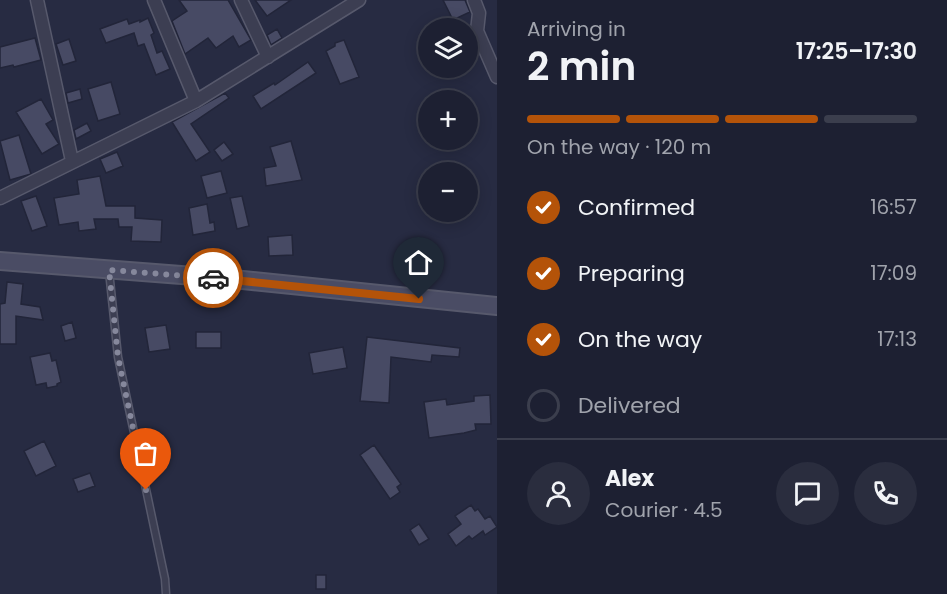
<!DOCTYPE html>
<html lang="en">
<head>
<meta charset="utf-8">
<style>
	:root { --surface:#1d2032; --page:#2a2d3e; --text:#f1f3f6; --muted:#a0a3ac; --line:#3b3e4d; --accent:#b45309 }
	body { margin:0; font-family:Poppins,sans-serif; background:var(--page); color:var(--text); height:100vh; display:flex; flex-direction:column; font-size:22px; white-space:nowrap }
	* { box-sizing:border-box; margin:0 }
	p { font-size:20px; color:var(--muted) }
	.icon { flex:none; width:33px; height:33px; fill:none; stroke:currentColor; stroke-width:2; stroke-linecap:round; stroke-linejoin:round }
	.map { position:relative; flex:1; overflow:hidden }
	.details { display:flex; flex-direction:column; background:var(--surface); width:450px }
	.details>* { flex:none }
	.buttons { position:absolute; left:418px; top:18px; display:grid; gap:12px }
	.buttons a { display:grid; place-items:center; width:60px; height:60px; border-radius:50%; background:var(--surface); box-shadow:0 3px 15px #0003,0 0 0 2px var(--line); font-size:30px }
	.pin { position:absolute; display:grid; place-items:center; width:51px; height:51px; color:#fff; margin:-62px -26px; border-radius:50% 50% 50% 0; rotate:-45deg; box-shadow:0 0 6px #0007 }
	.pin .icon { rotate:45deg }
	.courier { position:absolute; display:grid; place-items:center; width:60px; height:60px; margin:-30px; border:4px solid #b45309; border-radius:50%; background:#fff; color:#222; box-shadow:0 2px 8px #0007 }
	.headline em { font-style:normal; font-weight:600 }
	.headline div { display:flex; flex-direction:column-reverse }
	.headline { display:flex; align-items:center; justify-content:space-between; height:102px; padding:0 30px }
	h1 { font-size:39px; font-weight:600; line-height:45px }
	.bar { display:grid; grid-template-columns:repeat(4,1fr); gap:9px 6px; align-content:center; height:72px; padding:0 30px }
	.bar i { height:8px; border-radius:4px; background:var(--line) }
	.bar .on { background:var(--accent) }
	.bar p { grid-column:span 4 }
	.line { display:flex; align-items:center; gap:15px; padding:0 30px; border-top:2px solid var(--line) }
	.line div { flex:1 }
	.round { display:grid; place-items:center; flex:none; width:63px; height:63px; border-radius:32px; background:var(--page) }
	ol { padding:0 30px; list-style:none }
	li { display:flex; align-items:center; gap:18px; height:66px }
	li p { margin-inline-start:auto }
	li .icon { padding:6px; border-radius:50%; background:var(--accent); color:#fff; stroke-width:4 }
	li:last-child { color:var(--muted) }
	li i { width:33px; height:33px; border:3px solid var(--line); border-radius:50% }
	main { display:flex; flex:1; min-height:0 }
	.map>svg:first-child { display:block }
</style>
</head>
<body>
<main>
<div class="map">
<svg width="497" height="594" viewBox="0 0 497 594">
	<rect width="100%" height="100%" fill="#272b42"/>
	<path fill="#474a64" stroke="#222539" stroke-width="1.5" d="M 179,0 L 228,0 L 251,40 L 239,47 L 233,36 L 216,48 L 208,38 L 185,54 L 172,21 L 187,11 Z
		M 255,0 L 291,0 L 267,16 Z
		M 443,0 L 465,0 L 470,12 L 453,20 Z
		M 148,18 L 154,33 L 151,35 L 157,53 L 162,51 L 170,69 L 156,75 L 144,44 L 138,46 L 134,33 L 106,43 L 100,29 L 127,19 L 129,24 L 140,20 L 140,22 Z
		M 277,29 L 282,38 L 271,45 L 267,35 Z
		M 35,38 L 41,60 L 14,67 L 13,65 L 0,68 L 0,47 Z
		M 69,39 L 76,61 L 63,65 L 56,44 Z
		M 344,40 L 359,77 L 340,84 L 326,51 L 335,46 L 335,43 Z
		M 308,62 L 316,73 L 261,109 L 253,96 L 274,83 L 275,85 Z
		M 111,82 L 120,114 L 98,121 L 88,89 Z
		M 80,89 L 82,99 L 68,103 L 66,93 Z
		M 225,93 L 229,98 L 191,124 L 210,152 L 196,161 L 172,122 Z
		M 41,99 L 53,120 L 46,124 L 59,144 L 42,154 L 16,112 Z
		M 87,123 L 91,131 L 76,139 L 74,130 Z
		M 19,135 L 31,174 L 10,180 L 0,141 Z
		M 291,141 L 302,180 L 266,186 L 264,168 L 276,166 L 270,147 Z
		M 224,142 L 233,154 L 222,161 L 214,150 Z
		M 117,152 L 123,166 L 106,173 L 100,159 Z
		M 221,171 L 227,193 L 207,198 L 201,176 Z
		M 100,176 L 106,206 L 135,206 L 135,218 L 162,220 L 161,242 L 131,241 L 132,227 L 119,227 L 118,219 L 94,219 L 96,229 L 79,231 L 78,222 L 59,225 L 54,198 L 79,194 L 77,180 Z
		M 36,196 L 47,226 L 32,231 L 21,201 Z
		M 242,196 L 249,226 L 237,229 L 230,198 Z
		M 207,204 L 210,223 L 214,222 L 215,231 L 193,235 L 189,208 Z
		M 292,235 L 293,255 L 269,256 L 268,237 Z
		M 7,282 L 23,284 L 21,304 L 40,307 L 43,320 L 16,316 L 16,344 L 0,344 L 0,304 L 5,303 Z
		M 72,322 L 76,338 L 65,341 L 61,326 Z
		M 166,325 L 170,349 L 149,352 L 145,328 Z
		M 196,332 L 221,332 L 221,348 L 196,348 Z
		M 367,337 L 460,348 L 459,357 L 432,355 L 431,362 L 391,357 L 389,403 L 360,401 Z
		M 343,347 L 347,368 L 313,374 L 309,353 Z
		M 50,353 L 52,361 L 56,360 L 61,382 L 57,384 L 57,386 L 47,388 L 46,383 L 36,385 L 30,357 Z
		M 490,395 L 491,424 L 475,424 L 476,430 L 464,433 L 429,438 L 424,402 L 446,399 L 447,405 L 474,401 L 474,396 Z
		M 44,441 L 56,466 L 36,476 L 24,451 Z
		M 374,445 L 401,484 L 397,487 L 400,492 L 390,499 L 360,455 Z
		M 90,473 L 95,486 L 78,492 L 73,479 Z
		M 471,505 L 475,511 L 478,509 L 485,519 L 490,516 L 497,527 L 485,535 L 483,531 L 472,539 L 469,536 L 456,546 L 448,534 L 461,524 L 455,516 Z
		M 419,524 L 429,539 L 419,545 L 410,530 Z
		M 316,575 L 326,575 L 326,589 L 316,589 Z"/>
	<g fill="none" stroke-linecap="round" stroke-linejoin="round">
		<g stroke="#57596c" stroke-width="9">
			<path id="lane" d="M 109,271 L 118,357 L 165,579 L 166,594"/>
		</g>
		<g stroke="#57596c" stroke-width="15">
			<path id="street" d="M 37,0 L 72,161
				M 154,0 L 196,101
				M 241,0 L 268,57
				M 474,0 L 479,13 L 477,31 L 497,77
				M 0,198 L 196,101 L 359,0"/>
		</g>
		<g stroke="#57596c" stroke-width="20">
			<path id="secondary" d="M 0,261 L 233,279 L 497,306"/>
		</g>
		<use href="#lane" stroke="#3c3e52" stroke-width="6"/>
		<use href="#street" stroke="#3c3e52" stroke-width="12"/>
		<use href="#secondary" stroke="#4a4c64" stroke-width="16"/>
	</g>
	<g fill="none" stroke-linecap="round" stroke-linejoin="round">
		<path stroke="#86889c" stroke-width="6" stroke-dasharray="0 10.8" d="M 146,490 L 118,357 L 109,270 L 213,278"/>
		<path stroke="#b45309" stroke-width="8" d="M 213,278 L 419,299"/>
	</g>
</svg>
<div class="buttons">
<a><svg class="icon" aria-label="layers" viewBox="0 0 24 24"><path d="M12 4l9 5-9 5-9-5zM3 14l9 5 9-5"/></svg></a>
<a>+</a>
<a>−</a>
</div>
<div class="pin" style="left:146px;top:490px;background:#ea580c"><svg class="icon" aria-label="bag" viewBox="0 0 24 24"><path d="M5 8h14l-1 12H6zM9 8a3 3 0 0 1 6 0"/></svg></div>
<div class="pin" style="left:419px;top:299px;background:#1f2937"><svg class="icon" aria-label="home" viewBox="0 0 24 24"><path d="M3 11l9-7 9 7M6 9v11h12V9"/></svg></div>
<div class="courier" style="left:213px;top:278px"><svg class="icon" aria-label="car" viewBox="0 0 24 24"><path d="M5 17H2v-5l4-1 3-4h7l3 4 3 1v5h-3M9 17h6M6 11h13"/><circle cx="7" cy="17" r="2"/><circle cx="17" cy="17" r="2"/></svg></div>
</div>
<section class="details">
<div class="headline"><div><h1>2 min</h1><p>Arriving in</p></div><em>17:25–17:30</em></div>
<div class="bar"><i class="on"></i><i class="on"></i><i class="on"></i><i></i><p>On the way · 120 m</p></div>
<ol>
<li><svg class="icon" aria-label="check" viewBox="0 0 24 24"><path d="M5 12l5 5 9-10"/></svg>Confirmed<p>16:57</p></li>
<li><svg class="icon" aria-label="check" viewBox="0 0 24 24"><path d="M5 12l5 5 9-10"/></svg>Preparing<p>17:09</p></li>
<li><svg class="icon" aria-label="check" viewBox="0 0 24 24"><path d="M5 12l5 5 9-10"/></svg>On the way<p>17:13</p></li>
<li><i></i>Delivered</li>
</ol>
<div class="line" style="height:108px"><a class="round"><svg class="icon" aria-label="person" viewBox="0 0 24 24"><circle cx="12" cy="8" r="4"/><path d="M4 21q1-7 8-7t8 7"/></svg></a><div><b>Alex</b><p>Courier · 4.5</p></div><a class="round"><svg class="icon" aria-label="chat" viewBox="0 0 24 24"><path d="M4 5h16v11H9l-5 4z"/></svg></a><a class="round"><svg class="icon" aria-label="phone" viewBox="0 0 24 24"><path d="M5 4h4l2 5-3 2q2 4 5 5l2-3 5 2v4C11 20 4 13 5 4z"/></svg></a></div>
</section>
</main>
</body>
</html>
